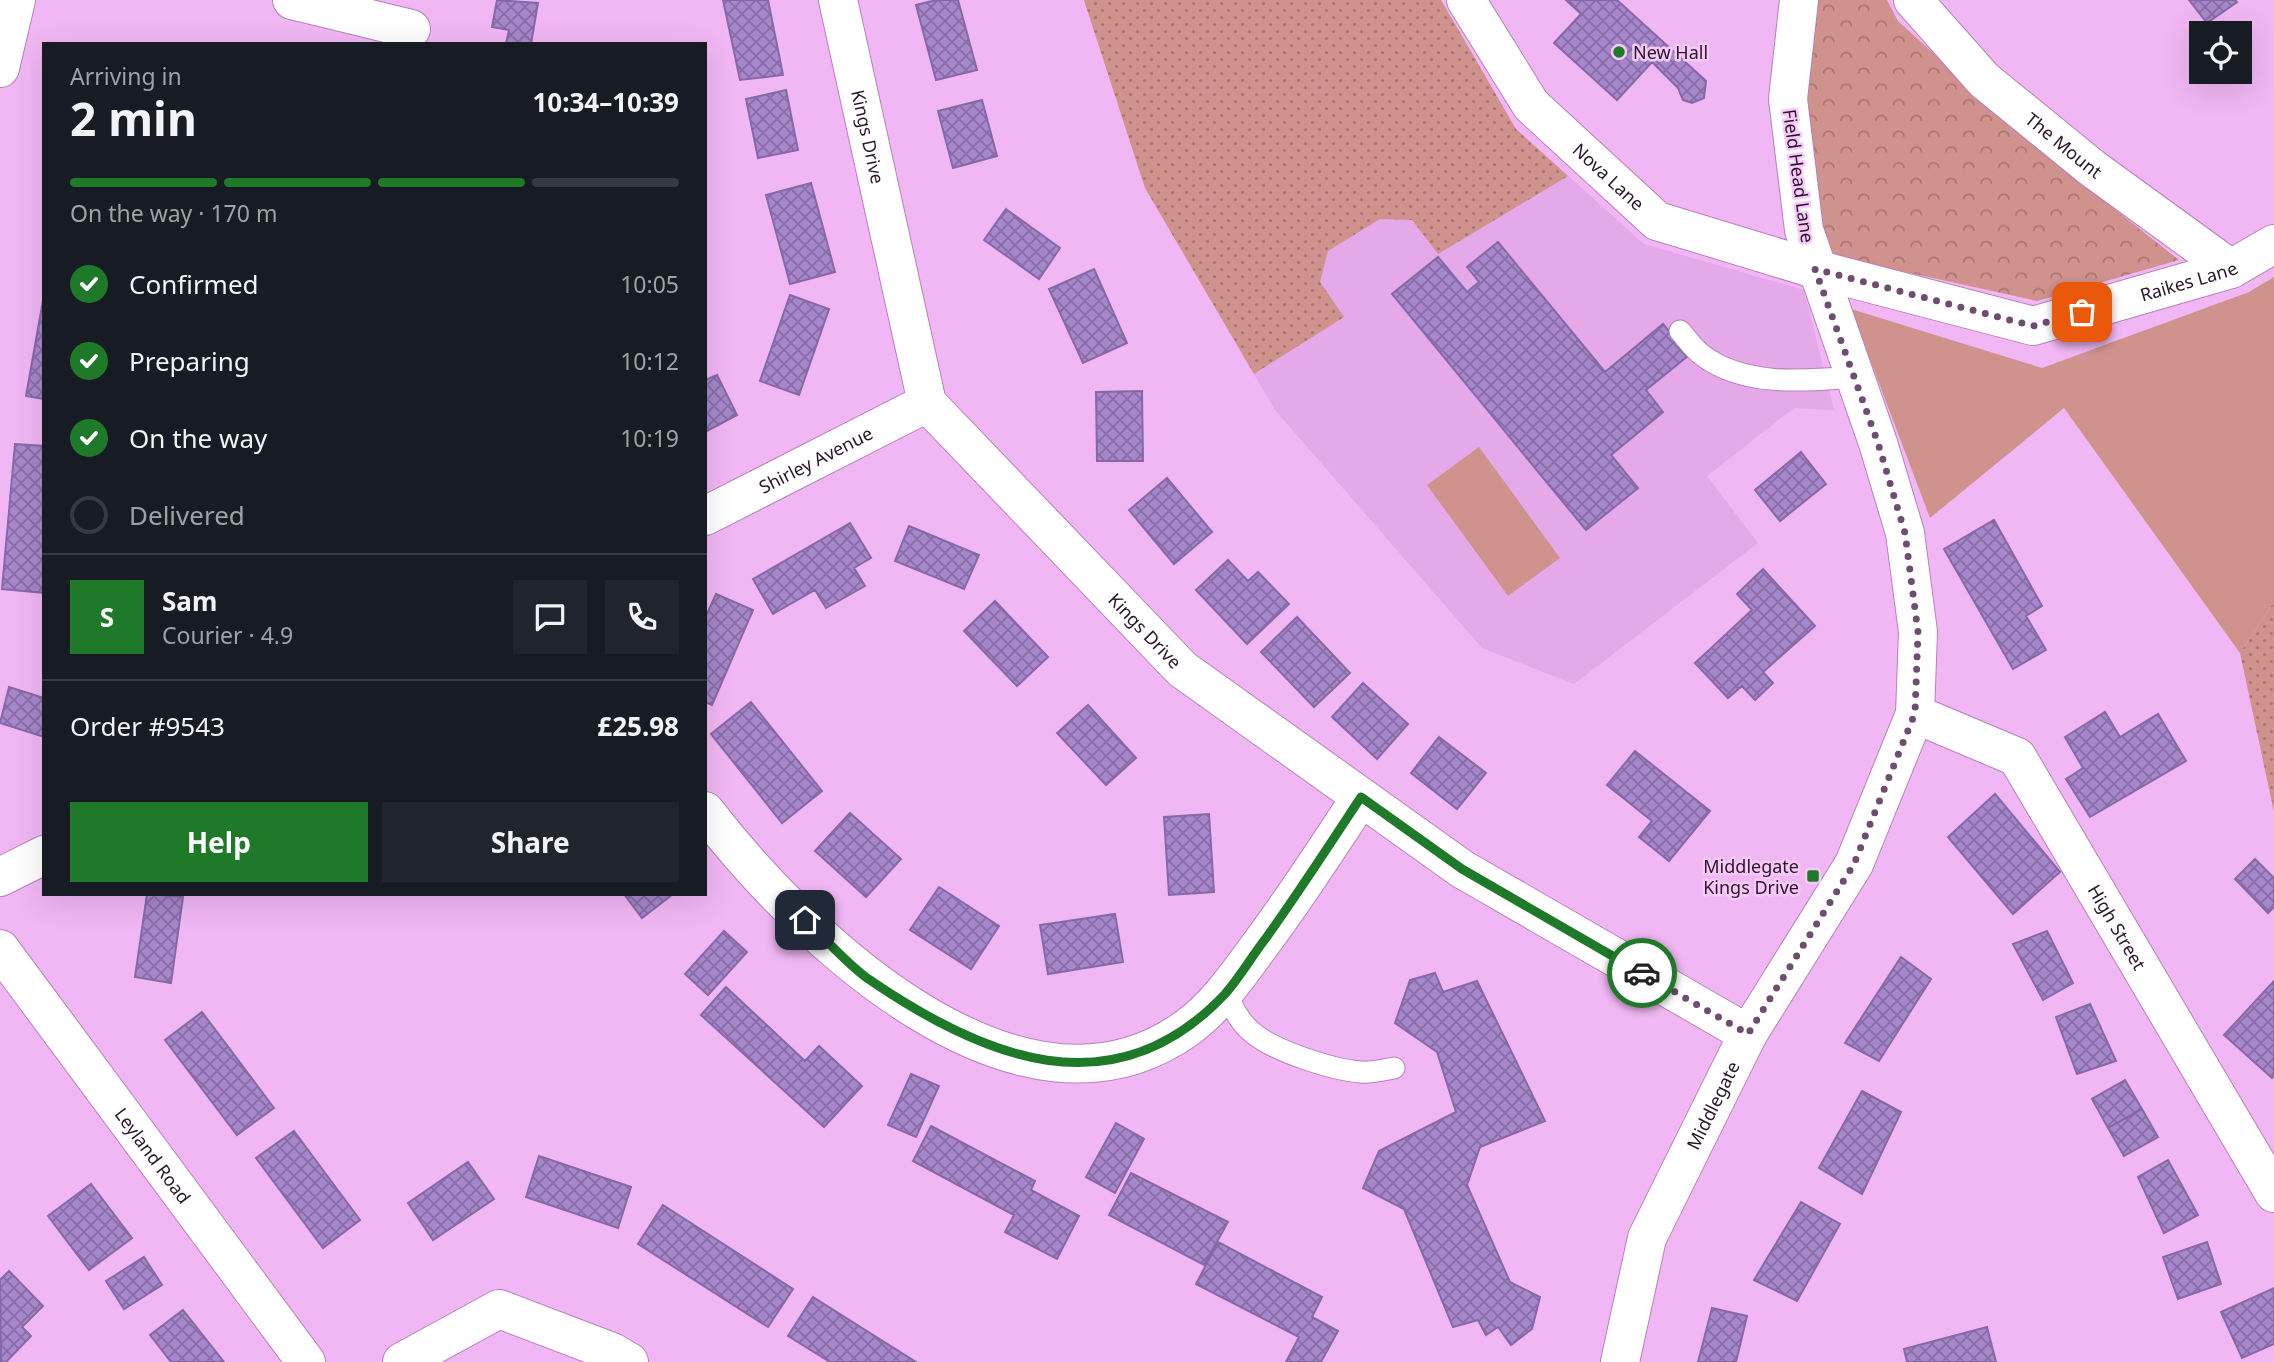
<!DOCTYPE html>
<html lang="en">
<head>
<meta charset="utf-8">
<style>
	:root { --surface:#171b24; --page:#20242c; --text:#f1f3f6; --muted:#9ea1a6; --line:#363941; --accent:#1e7928 }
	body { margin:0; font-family:"Noto Sans",sans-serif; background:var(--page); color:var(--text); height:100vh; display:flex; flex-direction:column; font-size:26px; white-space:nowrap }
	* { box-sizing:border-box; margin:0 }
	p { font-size:23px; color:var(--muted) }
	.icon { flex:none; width:38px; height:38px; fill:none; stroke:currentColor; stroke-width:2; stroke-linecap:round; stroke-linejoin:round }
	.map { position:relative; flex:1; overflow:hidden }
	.panel { position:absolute; left:42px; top:42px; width:665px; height:854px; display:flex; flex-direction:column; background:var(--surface); border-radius:0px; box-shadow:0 7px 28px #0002 }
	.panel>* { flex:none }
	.controls { position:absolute; left:2189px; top:21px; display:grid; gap:14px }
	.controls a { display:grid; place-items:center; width:63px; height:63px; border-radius:0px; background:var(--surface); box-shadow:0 7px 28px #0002; font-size:35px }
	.pin { position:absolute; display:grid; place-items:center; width:60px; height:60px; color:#fff; margin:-30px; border-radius:14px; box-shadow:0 4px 10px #0006 }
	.courier { position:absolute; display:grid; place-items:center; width:70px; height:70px; margin:-35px; border:5px solid #1e7928; border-radius:50%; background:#fff; color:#222; box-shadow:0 2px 9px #0007 }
	.summary em { font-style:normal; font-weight:700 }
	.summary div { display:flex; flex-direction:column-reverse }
	.summary { display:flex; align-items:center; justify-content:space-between; height:119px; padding:0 28px }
	h1 { font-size:46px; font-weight:700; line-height:52px }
	.bar { display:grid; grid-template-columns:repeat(4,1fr); gap:10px 7px; align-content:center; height:84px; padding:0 28px }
	.bar i { height:9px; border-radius:5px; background:var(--line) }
	.bar .current { background:var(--accent) }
	.bar p { grid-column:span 4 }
	.line { display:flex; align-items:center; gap:18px; padding:0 28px; border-top:2px solid var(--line) }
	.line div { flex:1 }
	.round { display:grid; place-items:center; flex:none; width:74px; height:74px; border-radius:0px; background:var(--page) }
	ol { padding:0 28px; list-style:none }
	li { display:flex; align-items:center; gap:21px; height:77px }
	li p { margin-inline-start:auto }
	li .icon { padding:7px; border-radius:50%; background:var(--accent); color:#fff; stroke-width:4 }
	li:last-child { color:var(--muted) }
	li i { width:38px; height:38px; border:4px solid var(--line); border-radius:50% }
	.primary-button { display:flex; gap:14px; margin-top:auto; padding:14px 28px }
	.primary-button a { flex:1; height:80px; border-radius:0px; background:var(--accent); color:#fff; font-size:28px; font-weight:700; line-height:80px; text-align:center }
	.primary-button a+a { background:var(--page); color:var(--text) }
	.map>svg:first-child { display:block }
</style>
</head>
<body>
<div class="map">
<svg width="2274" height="1362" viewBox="0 0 2274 1362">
	<defs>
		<pattern id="forest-crowns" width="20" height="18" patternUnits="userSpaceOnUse" patternTransform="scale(1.75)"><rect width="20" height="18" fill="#d0928d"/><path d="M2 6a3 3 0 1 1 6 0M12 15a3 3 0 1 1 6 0" fill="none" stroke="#a97673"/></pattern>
		<pattern id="park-dots" width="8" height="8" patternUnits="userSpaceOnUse" patternTransform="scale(1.75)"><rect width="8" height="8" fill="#d0928d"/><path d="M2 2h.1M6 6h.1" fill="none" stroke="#a97673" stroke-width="1.8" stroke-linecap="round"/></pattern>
		<pattern id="building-cross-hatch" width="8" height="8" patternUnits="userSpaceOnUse" patternTransform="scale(1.75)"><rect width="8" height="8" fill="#a687cb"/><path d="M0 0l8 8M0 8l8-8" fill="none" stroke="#876da5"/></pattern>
	</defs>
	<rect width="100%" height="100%" fill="#f1b7f4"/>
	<path fill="#e5a8e9" d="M 1084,0 L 1441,0 L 1516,129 L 1644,244 L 1804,290 L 1834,410 L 1794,408 L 1707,476 L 1758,543 L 1574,684 L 1482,648 L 1275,410 L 1145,188 Z"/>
	<path fill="#d0928d" d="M 2274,277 L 2274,602 L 2240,653 L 2064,408 L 1930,518 L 1851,309 L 2042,368 L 2249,292 Z
		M 1479,447 L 1560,558 L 1508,596 L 1427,485 Z"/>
	<path fill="url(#forest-crowns)" d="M 1817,0 L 1887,0 L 1898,21 L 2041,151 L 2179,260 L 2037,301 L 1819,253 L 1804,96 Z"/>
	<path fill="url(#park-dots)" d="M 1084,0 L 1441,0 L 1516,129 L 1568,176 L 1438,254 L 1412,220 L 1380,219 L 1328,251 L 1320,282 L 1344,317 L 1254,374 L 1145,188 Z
		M 2274,602 L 2274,812 L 2240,653 Z"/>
	<path fill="url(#building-cross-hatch)" stroke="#8668a9" stroke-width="2" d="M 497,0 L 538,3 L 531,44 L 506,44 L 509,30 L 492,27 Z
		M 723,0 L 768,0 L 783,75 L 740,80 Z
		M 936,0 L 958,0 L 977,70 L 936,80 L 916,5 Z
		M 1566,0 L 1617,0 L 1706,81 L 1704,98 L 1692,103 L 1683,100 L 1678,88 L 1652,62 L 1617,100 L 1554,43 L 1581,14 Z
		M 2189,0 L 2235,0 L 2237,2 L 2207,23 Z
		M 786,90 L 798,150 L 758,158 L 746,99 Z
		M 982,100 L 997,156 L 953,168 L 938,111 Z
		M 811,183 L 835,272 L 790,284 L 766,195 Z
		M 1006,209 L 1060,248 L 1039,279 L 984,240 Z
		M 1498,242 L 1605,372 L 1663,324 L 1689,355 L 1646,390 L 1663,412 L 1611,455 L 1638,488 L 1586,530 L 1392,294 L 1438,257 L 1467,292 L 1479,282 L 1467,267 Z
		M 1094,269 L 1127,343 L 1083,363 L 1049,289 Z
		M 44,295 L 44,399 L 26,396 Z
		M 790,295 L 829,309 L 799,395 L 760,381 Z
		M 717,375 L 737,415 L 705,432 L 705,380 Z
		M 1142,391 L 1143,461 L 1097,461 L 1096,392 Z
		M 15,444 L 44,446 L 44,593 L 2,589 Z
		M 1801,452 L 1826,484 L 1780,521 L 1755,490 Z
		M 1167,478 L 1212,532 L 1174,564 L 1129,510 Z
		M 1994,520 L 2042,606 L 2026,616 L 2046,650 L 2013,669 L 1944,549 Z
		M 850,523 L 871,558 L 854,568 L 865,586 L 826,608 L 815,590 L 773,614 L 753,579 Z
		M 909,526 L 979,555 L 964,589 L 895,561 Z
		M 1228,560 L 1248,581 L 1258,572 L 1289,604 L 1247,644 L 1196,590 Z
		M 1763,569 L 1815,626 L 1763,672 L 1773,683 L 1755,700 L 1742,686 L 1728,698 L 1695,663 L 1752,610 L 1737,594 Z
		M 716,594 L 753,610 L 712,705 L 705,702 L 705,618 Z
		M 995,601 L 1048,657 L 1017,686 L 964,631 Z
		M 1297,617 L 1350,673 L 1314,707 L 1261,652 Z
		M 1363,683 L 1408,724 L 1377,759 L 1332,717 Z
		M 9,687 L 44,698 L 44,737 L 0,723 Z
		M 751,702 L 822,791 L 782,823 L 711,734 Z
		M 1088,705 L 1136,758 L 1106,785 L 1057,733 Z
		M 2105,712 L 2120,737 L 2158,714 L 2186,761 L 2090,817 L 2066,779 L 2083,768 L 2065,737 Z
		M 1439,737 L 1486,773 L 1457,809 L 1411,773 Z
		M 1635,751 L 1710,811 L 1669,861 L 1639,837 L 1652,821 L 1607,785 Z
		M 1995,794 L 2060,872 L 2013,914 L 1948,837 Z
		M 850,813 L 901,859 L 866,897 L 815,851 Z
		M 1209,814 L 1214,892 L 1169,895 L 1164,817 Z
		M 2255,859 L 2274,878 L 2274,907 L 2268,913 L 2235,879 Z
		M 939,887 L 999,926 L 971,969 L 910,930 Z
		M 147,894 L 183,897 L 171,983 L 135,977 Z
		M 624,894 L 673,894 L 642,918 Z
		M 1115,914 L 1123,962 L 1048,974 L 1040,925 Z
		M 724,931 L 747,952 L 708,995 L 685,974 Z
		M 2047,931 L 2073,983 L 2043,1000 L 2013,944 Z
		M 1901,957 L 1931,979 L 1879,1061 L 1845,1043 Z
		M 1435,973 L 1443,992 L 1477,981 L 1545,1121 L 1480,1147 L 1467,1185 L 1510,1282 L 1540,1297 L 1532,1329 L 1511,1345 L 1498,1327 L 1486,1335 L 1478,1320 L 1453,1327 L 1404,1209 L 1363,1188 L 1379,1151 L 1456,1112 L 1437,1052 L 1395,1023 L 1410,980 Z
		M 2274,981 L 2274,1075 L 2272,1078 L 2224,1035 Z
		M 726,987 L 805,1061 L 819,1046 L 862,1086 L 824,1127 L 701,1015 Z
		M 2090,1004 L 2116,1061 L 2077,1074 L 2056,1017 Z
		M 202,1012 L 274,1108 L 237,1135 L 165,1040 Z
		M 911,1074 L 939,1086 L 916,1137 L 888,1125 Z
		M 2125,1080 L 2142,1109 L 2108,1128 L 2092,1099 Z
		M 1862,1091 L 1901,1112 L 1862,1194 L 1819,1168 Z
		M 2142,1109 L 2158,1137 L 2124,1156 L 2108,1128 Z
		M 1116,1123 L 1144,1139 L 1115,1193 L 1086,1177 Z
		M 931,1126 L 1035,1181 L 1031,1190 L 1079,1216 L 1057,1259 L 1005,1232 L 1014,1215 L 913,1161 Z
		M 294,1131 L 360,1220 L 323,1248 L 256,1158 Z
		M 539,1156 L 631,1187 L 618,1228 L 526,1197 Z
		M 2168,1160 L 2198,1215 L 2164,1233 L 2138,1177 Z
		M 468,1162 L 494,1199 L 433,1240 L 408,1203 Z
		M 1131,1173 L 1228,1222 L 1204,1265 L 1109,1215 Z
		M 91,1184 L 132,1238 L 89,1270 L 48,1216 Z
		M 1801,1202 L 1840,1224 L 1797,1301 L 1754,1280 Z
		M 663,1205 L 793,1289 L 768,1327 L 638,1244 Z
		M 1218,1242 L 1322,1297 L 1312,1317 L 1338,1331 L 1321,1362 L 1286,1362 L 1299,1337 L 1196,1284 Z
		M 2207,1242 L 2221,1284 L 2178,1299 L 2163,1257 Z
		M 144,1257 L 162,1285 L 124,1309 L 106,1281 Z
		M 9,1271 L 43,1306 L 22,1327 L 31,1336 L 6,1362 L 1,1362 L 0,1280 Z
		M 2274,1288 L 2274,1344 L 2242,1358 L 2221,1312 Z
		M 813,1297 L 916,1362 L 830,1362 L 788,1336 Z
		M 1712,1308 L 1747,1316 L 1736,1362 L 1698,1362 Z
		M 183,1310 L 224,1362 L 171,1362 L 150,1335 Z
		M 1987,1327 L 1996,1362 L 1907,1362 L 1904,1349 Z"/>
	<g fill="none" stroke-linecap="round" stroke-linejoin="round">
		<g stroke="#b781bb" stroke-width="23">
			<path id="lane" d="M 1680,331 C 1687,339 1694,349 1702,355 C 1744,387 1806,381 1854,377
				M 1226,993 C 1233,1008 1240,1023 1253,1033 C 1274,1051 1333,1070 1361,1072 C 1372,1073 1383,1070 1394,1068"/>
		</g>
		<g stroke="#b781bb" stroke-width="40">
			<g id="street">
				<path d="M 292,0 L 411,29"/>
				<path id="s1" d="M 838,0 L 927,403 L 1182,669 L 1462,869 L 1748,1034"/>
				<path id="s2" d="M 1466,0 L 1531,105 L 1657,221 L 1815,269 L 2033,326 L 2231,269 L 2274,244"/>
				<path id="s3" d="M 1913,0 L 1984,80 L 2092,168 L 2231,269"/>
				<path d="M 0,68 L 16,0"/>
				<path id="s4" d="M 705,516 L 927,403"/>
				<path d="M 705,811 C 801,936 1020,1148 1187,1028 C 1217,1006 1238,975 1260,945 C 1296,897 1328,847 1361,797"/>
				<path d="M 0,877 L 44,855"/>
				<path id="s5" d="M 0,949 L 306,1362"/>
				<path d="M 402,1362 L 499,1309 L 612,1352 L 629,1362"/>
			</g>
		</g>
		<g stroke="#b781bb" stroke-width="40">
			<g id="secondary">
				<path id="s6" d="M 1915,714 L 2017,757 L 2274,1193"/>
				<path id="s7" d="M 1620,1362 L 1647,1238 L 1748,1034 L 1854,864 L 1915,714 L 1918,632 L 1905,533 L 1878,443 L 1804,230 L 1788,99 L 1799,0"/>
			</g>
		</g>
		<use href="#lane" stroke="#fff" stroke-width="21"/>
		<use href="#street" stroke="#fff" stroke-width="38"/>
		<use href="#secondary" stroke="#fff" stroke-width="38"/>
	</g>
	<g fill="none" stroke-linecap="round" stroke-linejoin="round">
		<path stroke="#6f4d71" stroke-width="7" stroke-dasharray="0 12.6" d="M 1642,973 L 1748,1034 L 1854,864 L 1915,713 L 1918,632 L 1905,533 L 1878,443 L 1815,269 L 2033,326 L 2082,312"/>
		<path stroke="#1e7928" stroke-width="9" d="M 805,920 C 825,938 845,962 867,978 C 982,1057 1113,1113 1225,994 C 1240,977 1252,956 1266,938 C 1299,892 1330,844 1361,797 L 1462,869 L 1642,973"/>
	</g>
	<g fill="#1e7928" stroke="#f8c9fa" stroke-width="2.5">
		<circle cx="1619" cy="52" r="7"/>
		<rect x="1806" y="869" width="14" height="14" rx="3.5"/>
	</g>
	<g text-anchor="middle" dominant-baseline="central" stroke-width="5" stroke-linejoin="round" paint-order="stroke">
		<g font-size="18" fill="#29142a" stroke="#f8c9fa" text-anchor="start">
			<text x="1633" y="52">New Hall</text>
			<text x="1799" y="866" text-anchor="end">Middlegate<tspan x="1799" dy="21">Kings Drive</tspan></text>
		</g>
		<g font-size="18" fill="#29142a" stroke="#f8c9fa">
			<text stroke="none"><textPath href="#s1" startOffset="140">Kings Drive</textPath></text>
			<text stroke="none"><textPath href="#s3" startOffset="210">The Mount</textPath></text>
			<text transform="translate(1799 176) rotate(82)">Field Head Lane</text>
			<text stroke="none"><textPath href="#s2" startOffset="229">Nova Lane</textPath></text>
			<text stroke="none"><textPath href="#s2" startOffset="847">Raikes Lane</textPath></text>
			<text stroke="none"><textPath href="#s4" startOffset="124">Shirley Avenue</textPath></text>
			<text stroke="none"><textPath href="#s1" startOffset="728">Kings Drive</textPath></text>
			<text stroke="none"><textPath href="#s6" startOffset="308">High Street</textPath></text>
			<text stroke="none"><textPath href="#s7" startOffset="275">Middlegate</textPath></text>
			<text stroke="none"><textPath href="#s5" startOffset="257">Leyland Road</textPath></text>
		</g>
	</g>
</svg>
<div class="controls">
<a><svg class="icon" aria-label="locate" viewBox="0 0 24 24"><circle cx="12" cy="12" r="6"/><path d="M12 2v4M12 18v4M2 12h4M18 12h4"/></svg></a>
</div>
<div class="pin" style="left:2082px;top:312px;background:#ea580c"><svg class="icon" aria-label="bag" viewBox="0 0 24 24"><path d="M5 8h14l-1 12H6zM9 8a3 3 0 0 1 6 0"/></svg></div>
<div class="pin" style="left:805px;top:920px;background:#1f2937"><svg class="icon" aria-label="home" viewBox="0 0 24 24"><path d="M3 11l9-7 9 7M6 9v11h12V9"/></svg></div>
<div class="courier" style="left:1642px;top:973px"><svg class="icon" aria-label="car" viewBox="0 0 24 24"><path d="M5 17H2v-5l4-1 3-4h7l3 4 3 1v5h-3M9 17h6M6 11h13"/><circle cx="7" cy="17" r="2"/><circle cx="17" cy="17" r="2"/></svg></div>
<section class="panel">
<div class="summary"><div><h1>2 min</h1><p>Arriving in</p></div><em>10:34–10:39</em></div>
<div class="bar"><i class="current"></i><i class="current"></i><i class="current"></i><i></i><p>On the way · 170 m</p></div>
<ol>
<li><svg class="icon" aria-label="check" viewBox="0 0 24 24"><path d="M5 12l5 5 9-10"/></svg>Confirmed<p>10:05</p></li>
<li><svg class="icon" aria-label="check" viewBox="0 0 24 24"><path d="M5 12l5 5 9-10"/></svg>Preparing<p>10:12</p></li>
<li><svg class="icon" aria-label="check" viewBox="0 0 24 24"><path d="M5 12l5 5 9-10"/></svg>On the way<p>10:19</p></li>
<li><i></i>Delivered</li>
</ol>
<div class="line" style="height:126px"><b class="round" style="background:var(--accent);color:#fff">S</b><div><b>Sam</b><p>Courier · 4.9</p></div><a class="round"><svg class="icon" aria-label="chat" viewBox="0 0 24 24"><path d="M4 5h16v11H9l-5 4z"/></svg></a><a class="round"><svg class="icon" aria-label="phone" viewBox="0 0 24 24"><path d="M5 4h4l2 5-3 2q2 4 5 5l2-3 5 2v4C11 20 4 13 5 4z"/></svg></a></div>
<div class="line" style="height:91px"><div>Order #9543</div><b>£25.98</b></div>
<div class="primary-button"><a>Help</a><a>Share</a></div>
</section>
</div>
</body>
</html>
